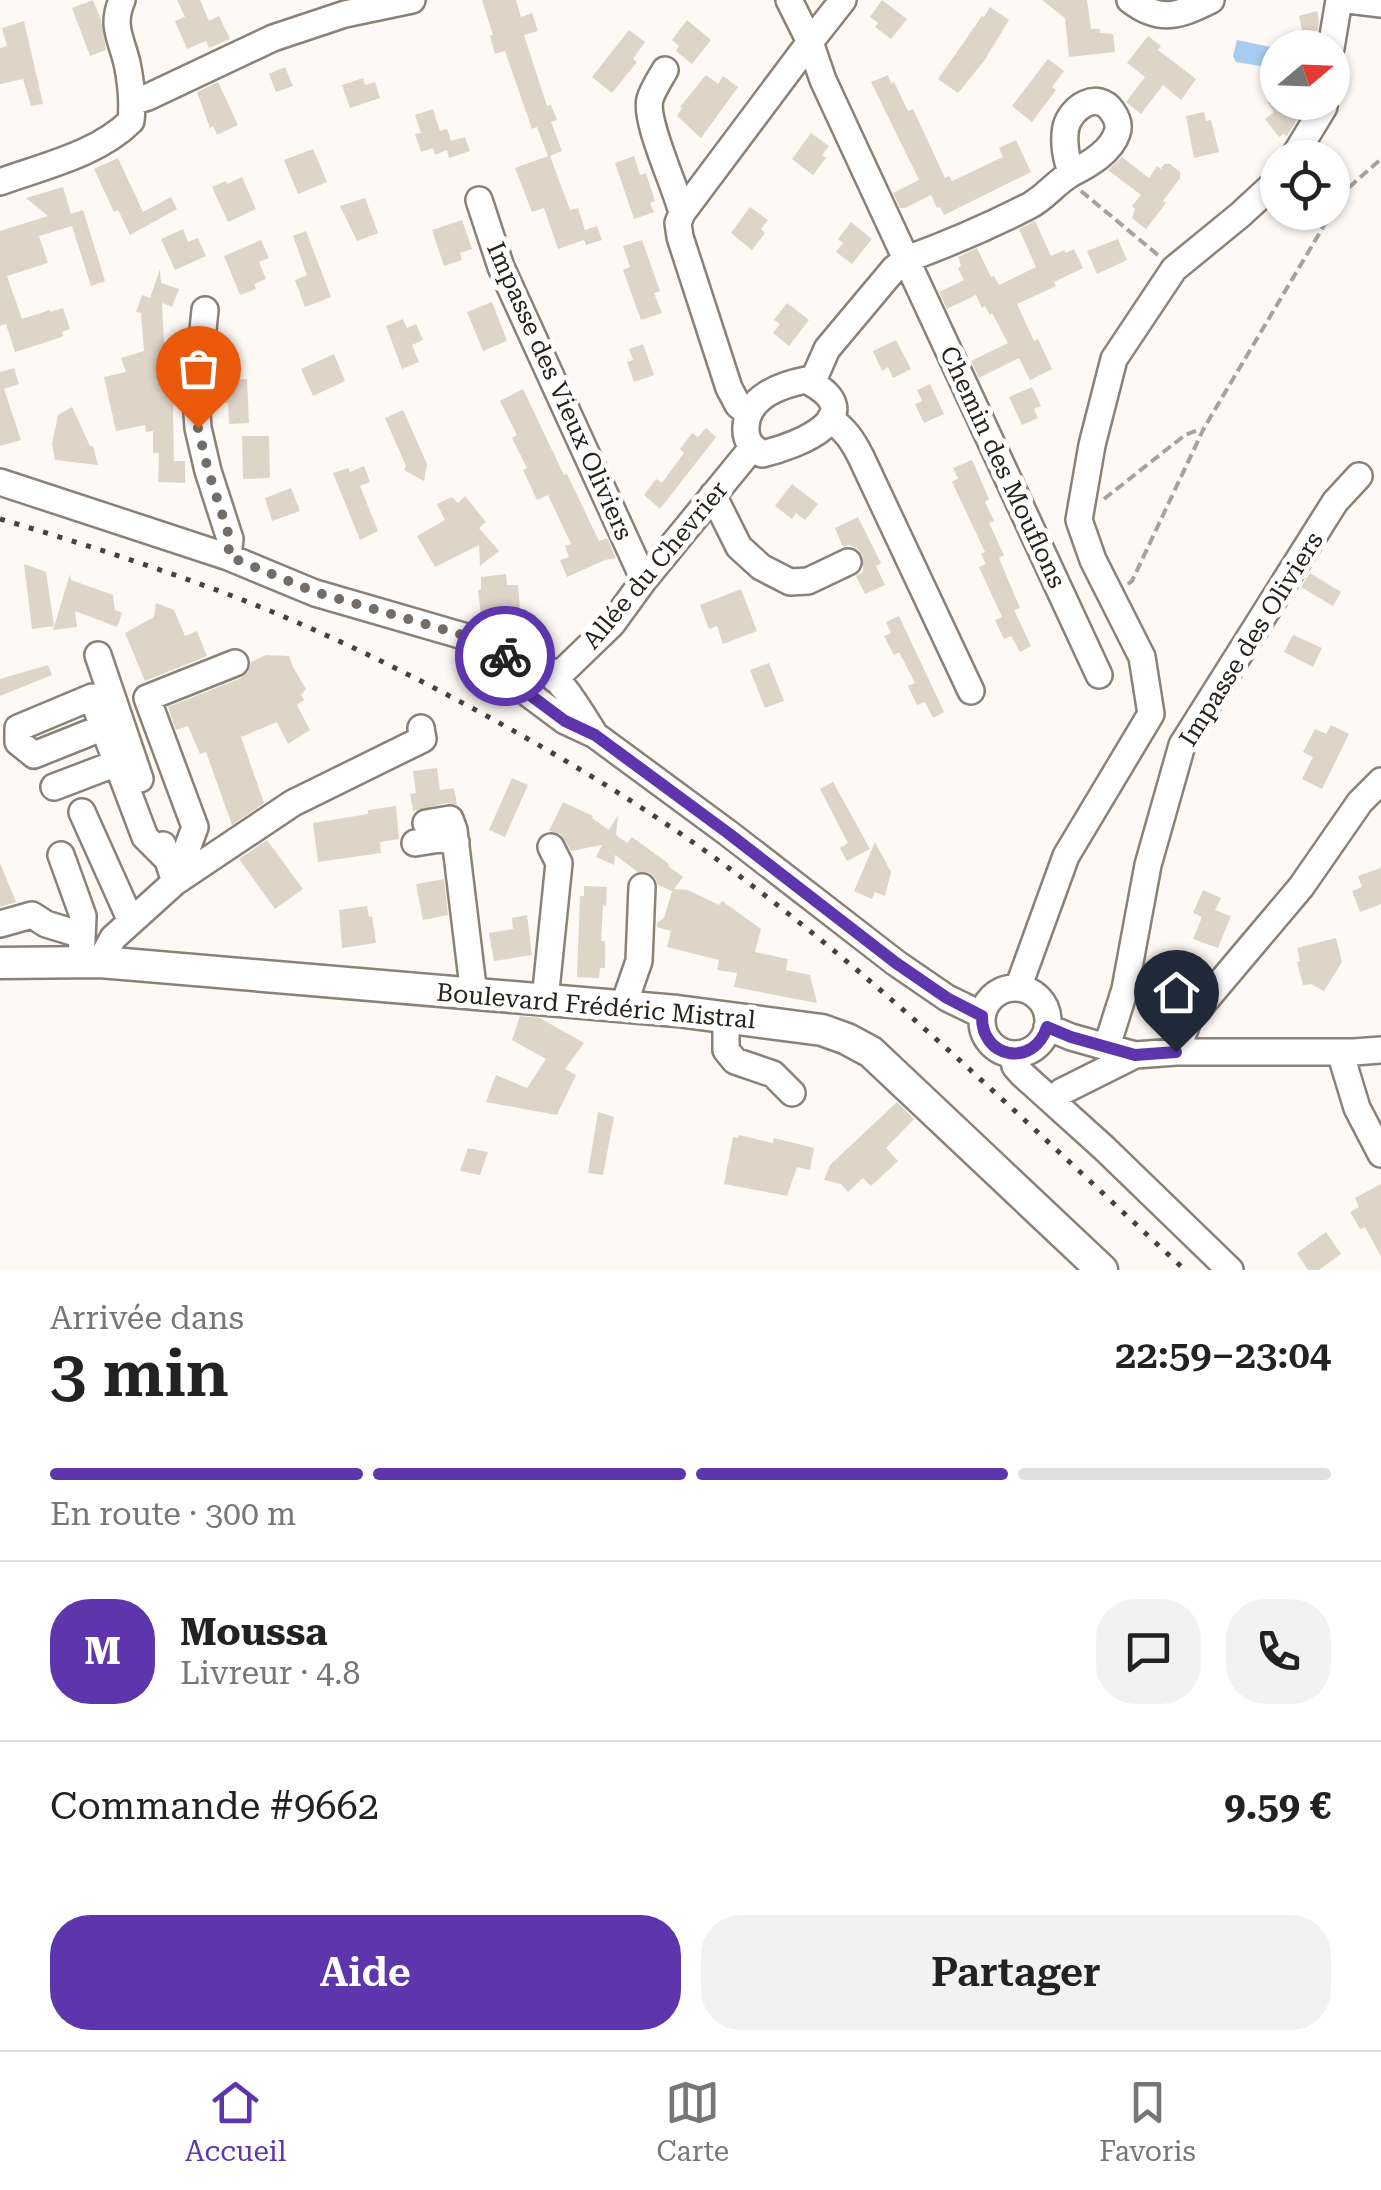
<!DOCTYPE html>
<html lang="fr">
<head>
<meta charset="utf-8">
<style>
	:root { --surface:#fff; --page:#f2f2f2; --text:#222; --muted:#767676; --line:#e0e0e0; --accent:#5d36ae }
	body { margin:0; font-family:"Roboto Serif",serif; background:var(--page); color:var(--text); height:100vh; display:flex; flex-direction:column; font-size:38px; white-space:nowrap }
	* { box-sizing:border-box; margin:0 }
	p { font-size:32px; color:var(--muted) }
	.icon { flex:none; width:55px; height:55px; fill:none; stroke:currentColor; stroke-width:2; stroke-linecap:round; stroke-linejoin:round }
	.map { position:relative; height:1270px; overflow:hidden }
	.drawer { display:flex; flex-direction:column; background:var(--surface); flex:1 }
	.drawer>* { flex:none }
	.needle { width:65px; rotate:71deg }
	.controls { position:absolute; left:1260px; top:30px; display:grid; gap:20px }
	.controls a { display:grid; place-items:center; width:90px; height:90px; border-radius:50%; background:var(--surface); box-shadow:0 2px 8px #0004; font-size:50px }
	.pin { position:absolute; display:grid; place-items:center; width:85px; height:85px; color:#fff; margin:-102px -42px; border-radius:50% 50% 50% 0; rotate:-45deg; box-shadow:0 0 10px #0007 }
	.pin .icon { rotate:45deg }
	.courier { position:absolute; display:grid; place-items:center; width:100px; height:100px; margin:-50px; border:8px solid #5d36ae; border-radius:50%; background:#fff; color:#222; box-shadow:0 2px 12px #0007 }
	.summary em { font-style:normal; font-weight:600 }
	.summary div { display:flex; flex-direction:column-reverse }
	.summary { display:flex; align-items:center; justify-content:space-between; height:170px; padding:0 50px }
	h1 { font-size:65px; font-weight:600; line-height:75px }
	.bar { display:grid; grid-template-columns:repeat(4,1fr); gap:15px 10px; align-content:center; height:120px; padding:0 50px }
	.bar i { height:12px; border-radius:8px; background:var(--line) }
	.bar .selected { background:var(--accent) }
	.bar p { grid-column:span 4 }
	.line { display:flex; align-items:center; gap:25px; padding:0 50px; border-top:2px solid var(--line) }
	.line div { flex:1 }
	.round { display:grid; place-items:center; flex:none; width:105px; height:105px; border-radius:40px; background:var(--page) }
	.cta { display:flex; gap:20px; margin-top:auto; padding:20px 50px }
	.cta a { flex:1; height:115px; border-radius:40px; background:var(--accent); color:#fff; font-size:40px; font-weight:600; line-height:115px; text-align:center }
	.cta a+a { background:var(--page); color:var(--text) }
	.tab-bar { display:flex; justify-content:space-around; align-items:center; height:140px; border-top:2px solid var(--line); background:var(--surface); font-size:28px; color:var(--muted) }
	.tab-bar a { display:grid; justify-items:center; gap:5px }
	.tab-bar .selected { color:var(--accent) }
	.map>svg:first-child { display:block }
</style>
</head>
<body>
<div class="map">
<svg width="1381" height="1270" viewBox="0 0 1381 1270">
	<rect width="100%" height="100%" fill="#fef9f4"/>
	<path fill="#a7ccee" d="M 1237,40 L 1276,48 L 1272,68 L 1236,62 L 1233,56 Z"/>
	<path fill="#dfd4c8" d="M 93,0 L 101,20 L 106,50 L 90,56 L 72,8 Z
		M 177,0 L 200,0 L 209,21 L 219,16 L 230,39 L 209,48 L 206,41 L 187,49 L 175,21 L 185,17 Z
		M 482,0 L 516,0 L 521,17 L 532,13 L 538,31 L 524,35 L 547,106 L 551,105 L 557,120 L 551,122 L 562,151 L 550,156 L 570,210 L 578,208 L 585,230 L 597,226 L 602,240 L 586,245 L 584,240 L 558,249 L 544,208 L 532,212 L 515,168 L 548,156 L 537,127 L 532,129 L 505,51 L 495,54 L 490,36 L 493,35 Z
		M 882,0 L 907,19 L 891,39 L 875,27 L 878,23 L 870,17 Z
		M 1042,0 L 1087,0 L 1091,29 L 1100,29 L 1100,33 L 1113,34 L 1115,52 L 1069,57 L 1065,18 Z
		M 990,7 L 1009,20 L 984,61 L 958,93 L 938,79 L 982,16 L 984,17 Z
		M 1317,11 L 1319,20 L 1318,30 L 1303,34 L 1299,16 Z
		M 687,20 L 711,40 L 692,64 L 676,51 L 679,46 L 672,40 Z
		M 24,21 L 43,104 L 31,106 L 23,79 L 0,84 L 0,48 L 7,46 L 2,28 Z
		M 629,30 L 645,42 L 633,59 L 637,62 L 612,93 L 592,77 Z
		M 1148,36 L 1161,46 L 1158,50 L 1196,79 L 1181,100 L 1163,85 L 1141,114 L 1126,102 L 1145,77 L 1127,63 Z
		M 1048,59 L 1064,71 L 1052,87 L 1056,90 L 1032,122 L 1012,106 Z
		M 285,67 L 293,86 L 276,92 L 269,74 Z
		M 706,75 L 718,84 L 723,76 L 738,87 L 701,138 L 677,116 L 682,108 L 680,107 Z
		M 888,75 L 891,83 L 894,82 L 908,111 L 913,109 L 945,178 L 949,176 L 952,181 L 1003,157 L 999,148 L 1016,140 L 1031,172 L 944,215 L 940,207 L 937,208 L 931,195 L 905,208 L 900,208 L 893,193 L 919,180 L 871,82 Z
		M 363,78 L 365,85 L 375,82 L 380,98 L 350,108 L 342,85 Z
		M 218,82 L 238,125 L 217,135 L 213,126 L 210,128 L 197,92 Z
		M 1267,102 L 1286,102 L 1298,118 L 1287,136 L 1283,134 L 1279,137 L 1265,119 L 1274,112 Z
		M 433,109 L 440,131 L 447,129 L 451,141 L 465,137 L 470,151 L 449,158 L 447,150 L 435,155 L 433,148 L 421,152 L 415,134 L 421,133 L 415,115 Z
		M 1204,112 L 1206,121 L 1211,120 L 1219,152 L 1194,158 L 1186,116 Z
		M 811,133 L 829,146 L 822,155 L 826,158 L 813,175 L 792,159 Z
		M 313,149 L 327,182 L 298,194 L 284,160 Z
		M 634,156 L 640,175 L 646,173 L 655,201 L 650,203 L 654,212 L 634,219 L 615,163 Z
		M 1122,157 L 1149,178 L 1157,166 L 1161,169 L 1164,164 L 1170,164 L 1180,172 L 1180,178 L 1163,201 L 1166,203 L 1146,229 L 1132,218 L 1135,209 L 1132,206 L 1141,195 L 1108,170 Z
		M 118,158 L 143,212 L 171,197 L 177,209 L 130,235 L 118,210 L 114,212 L 94,169 Z
		M 242,177 L 256,209 L 228,222 L 212,187 L 226,181 L 227,184 Z
		M 63,187 L 71,214 L 83,210 L 105,281 L 91,286 L 72,226 L 39,236 L 48,263 L 7,276 L 22,319 L 50,310 L 50,312 L 63,308 L 70,329 L 62,332 L 63,336 L 59,338 L 15,352 L 6,324 L 0,326 L 0,231 L 48,216 L 26,198 Z
		M 365,198 L 378,233 L 357,241 L 340,206 Z
		M 750,207 L 768,220 L 761,229 L 765,233 L 752,250 L 731,233 Z
		M 462,220 L 472,249 L 460,253 L 462,260 L 444,266 L 432,230 Z
		M 1035,221 L 1051,256 L 1064,250 L 1066,253 L 1074,249 L 1083,268 L 1054,282 L 1056,286 L 1017,304 L 1034,341 L 1038,339 L 1052,369 L 1030,380 L 1019,358 L 979,378 L 971,361 L 1008,343 L 992,313 L 990,315 L 985,306 L 982,308 L 976,295 L 947,309 L 939,292 L 964,280 L 958,268 L 961,266 L 958,257 L 977,248 L 991,277 L 994,276 L 999,285 L 1036,267 L 1019,229 Z
		M 851,222 L 872,239 L 852,264 L 836,252 L 843,243 L 838,239 Z
		M 183,229 L 188,242 L 198,238 L 206,256 L 175,270 L 161,239 Z
		M 306,231 L 331,297 L 305,307 L 295,280 L 307,275 L 293,236 Z
		M 1118,239 L 1127,260 L 1097,274 L 1087,251 Z
		M 261,240 L 269,258 L 259,262 L 266,279 L 254,284 L 256,289 L 240,295 L 224,256 Z
		M 642,240 L 660,291 L 654,293 L 662,313 L 641,320 L 623,270 L 630,267 L 623,246 Z
		M 160,269 L 161,283 L 179,289 L 172,307 L 162,303 L 164,342 L 176,342 L 176,398 L 174,399 L 173,412 L 174,461 L 185,461 L 185,483 L 158,482 L 159,453 L 153,453 L 153,431 L 146,432 L 145,425 L 116,431 L 104,377 L 126,372 L 121,358 L 144,351 L 141,313 L 136,312 L 142,295 L 150,298 Z
		M 492,302 L 507,341 L 483,351 L 467,312 Z
		M 787,303 L 809,320 L 789,346 L 773,333 L 780,324 L 774,320 Z
		M 403,319 L 407,328 L 416,324 L 423,340 L 412,345 L 419,362 L 402,369 L 386,326 Z
		M 896,340 L 911,369 L 893,378 L 888,367 L 882,371 L 873,351 Z
		M 643,344 L 654,375 L 634,382 L 627,362 L 633,360 L 629,349 Z
		M 334,354 L 345,381 L 313,396 L 301,369 Z
		M 14,368 L 19,384 L 4,389 L 21,440 L 0,446 L 0,372 Z
		M 247,379 L 249,423 L 229,424 L 228,403 L 224,403 L 223,380 Z
		M 930,384 L 944,414 L 924,423 L 915,404 L 922,401 L 917,390 Z
		M 1032,387 L 1041,406 L 1034,409 L 1038,418 L 1022,425 L 1009,397 Z
		M 523,389 L 564,475 L 567,474 L 599,541 L 607,538 L 616,558 L 605,560 L 567,577 L 560,560 L 569,557 L 565,546 L 571,544 L 548,495 L 537,500 L 523,470 L 527,468 L 512,438 L 517,435 L 500,401 Z
		M 72,407 L 90,446 L 93,446 L 98,465 L 55,460 L 52,444 L 58,415 Z
		M 403,410 L 427,464 L 424,481 L 404,470 L 406,466 L 385,418 Z
		M 706,428 L 716,437 L 660,509 L 644,495 L 656,479 L 662,483 L 684,453 L 680,449 L 692,433 L 698,437 Z
		M 242,436 L 269,436 L 270,478 L 243,479 Z
		M 972,460 L 989,499 L 985,502 L 994,521 L 989,523 L 1004,555 L 999,558 L 1020,608 L 1014,610 L 1031,646 L 1020,652 L 1011,636 L 1004,639 L 995,620 L 1002,617 L 979,567 L 986,564 L 981,554 L 985,552 L 952,482 L 958,478 L 953,468 Z
		M 364,466 L 370,482 L 360,486 L 378,531 L 360,540 L 333,473 L 348,468 L 350,472 Z
		M 792,484 L 818,504 L 805,520 L 796,513 L 792,519 L 775,506 Z
		M 291,488 L 300,511 L 272,521 L 265,498 Z
		M 465,496 L 486,522 L 479,528 L 499,551 L 480,566 L 479,545 L 435,567 L 417,536 L 445,520 L 437,504 L 452,497 L 458,503 Z
		M 858,517 L 881,563 L 876,566 L 885,585 L 865,594 L 856,576 L 863,572 L 863,556 L 858,549 L 850,545 L 843,547 L 835,528 Z
		M 24,564 L 46,572 L 54,626 L 32,629 Z
		M 1310,573 L 1341,592 L 1333,606 L 1301,587 Z
		M 70,574 L 71,580 L 113,595 L 115,610 L 122,613 L 117,627 L 75,611 L 77,627 L 53,630 Z
		M 506,574 L 507,585 L 518,585 L 520,610 L 481,614 L 478,590 L 481,590 L 481,577 Z
		M 741,589 L 757,631 L 723,644 L 717,626 L 709,629 L 700,605 Z
		M 156,603 L 174,610 L 185,636 L 197,631 L 207,656 L 145,681 L 125,633 L 154,617 Z
		M 899,616 L 944,712 L 933,718 L 925,702 L 917,705 L 908,686 L 915,683 L 899,652 L 894,655 L 884,636 L 891,633 L 886,622 Z
		M 1293,635 L 1322,648 L 1313,667 L 1284,652 Z
		M 266,655 L 289,656 L 293,667 L 306,689 L 301,695 L 304,700 L 297,705 L 310,730 L 288,744 L 277,722 L 241,737 L 264,803 L 232,825 L 206,752 L 200,754 L 188,726 L 176,730 L 168,707 L 241,678 L 248,672 L 251,662 Z
		M 486,659 L 497,671 L 487,689 L 473,682 Z
		M 769,663 L 784,701 L 765,708 L 750,670 Z
		M 48,665 L 52,675 L 0,696 L 0,679 Z
		M 1331,725 L 1349,734 L 1322,789 L 1302,779 L 1313,757 L 1303,752 L 1315,729 L 1326,734 Z
		M 437,768 L 440,790 L 454,788 L 457,805 L 447,803 L 413,811 L 410,794 L 416,793 L 413,771 Z
		M 512,778 L 528,785 L 505,837 L 489,830 Z
		M 833,782 L 870,849 L 847,861 L 840,848 L 848,843 L 820,789 Z
		M 563,802 L 593,816 L 592,818 L 609,830 L 618,815 L 616,835 L 627,843 L 632,837 L 669,864 L 668,866 L 683,877 L 674,889 L 688,890 L 719,905 L 722,901 L 761,929 L 755,952 L 788,959 L 786,970 L 810,975 L 817,1003 L 734,987 L 737,973 L 717,970 L 719,960 L 667,947 L 671,931 L 657,927 L 657,923 L 664,918 L 672,891 L 658,885 L 656,879 L 650,873 L 638,872 L 615,855 L 614,865 L 596,857 L 602,845 L 571,851 L 561,834 L 549,831 Z
		M 396,806 L 399,839 L 380,842 L 381,853 L 318,862 L 313,823 L 368,814 L 368,810 Z
		M 267,840 L 303,889 L 275,909 L 239,859 Z
		M 875,842 L 891,872 L 885,896 L 875,892 L 872,899 L 854,891 Z
		M 0,863 L 16,902 L 0,907 Z
		M 1381,868 L 1381,904 L 1360,912 L 1352,891 L 1362,887 L 1358,876 Z
		M 444,879 L 448,915 L 423,920 L 416,884 Z
		M 584,886 L 607,887 L 606,906 L 603,905 L 601,941 L 605,941 L 605,968 L 600,968 L 599,978 L 577,977 L 580,896 L 584,896 Z
		M 1203,890 L 1221,898 L 1215,910 L 1231,916 L 1218,948 L 1193,939 L 1202,917 L 1193,913 Z
		M 367,906 L 369,917 L 372,916 L 376,943 L 342,948 L 339,910 Z
		M 527,915 L 532,955 L 494,961 L 489,933 L 513,929 L 512,918 Z
		M 1336,938 L 1342,962 L 1324,991 L 1311,984 L 1303,985 L 1297,962 L 1300,961 L 1297,948 Z
		M 520,1016 L 540,1018 L 584,1043 L 565,1069 L 576,1075 L 557,1115 L 486,1102 L 496,1075 L 527,1088 L 546,1059 L 512,1040 Z
		M 897,1102 L 914,1119 L 886,1148 L 898,1161 L 871,1186 L 863,1178 L 848,1192 L 841,1184 L 824,1180 L 830,1165 Z
		M 598,1112 L 614,1117 L 603,1175 L 588,1173 Z
		M 739,1135 L 773,1143 L 774,1138 L 814,1148 L 810,1170 L 797,1167 L 787,1196 L 724,1184 L 733,1137 L 738,1138 Z
		M 468,1148 L 488,1152 L 480,1175 L 460,1171 Z
		M 1381,1184 L 1381,1256 L 1365,1227 L 1360,1229 L 1350,1212 L 1359,1207 L 1355,1198 Z
		M 1326,1232 L 1341,1254 L 1319,1270 L 1308,1270 L 1297,1253 Z"/>
	<g fill="none" stroke-linecap="round" stroke-linejoin="round">
		<g stroke="#8b8176" stroke-width="30">
			<path id="minor" d="M 789,0 L 810,42 L 843,0
				M 1130,0 C 1160,23 1179,16 1211,0
				M 1348,0 L 1381,4
				M 1331,48 L 1339,0
				M 665,70 C 660,79 653,89 650,99 C 644,121 676,187 682,213
				M 133,102 L 148,97 L 273,38 L 345,14 L 412,0
				M 1293,158 L 1324,107 L 1324,102
				M 0,182 C 44,166 98,154 131,121 C 133,102 131,82 127,63 C 121,38 111,26 122,0
				M 479,200 L 501,267 L 644,580
				M 205,310 L 196,399 L 198,428 L 208,471 L 230,539 L 228,557
				M 806,380 C 875,415 798,446 762,454 C 751,447 745,440 746,427 C 747,397 781,385 806,380 Z
				M 812,383 L 827,349 L 894,269 L 907,259 C 948,244 990,226 1029,206 C 1045,198 1056,182 1072,173 C 1088,165 1111,152 1117,133 C 1120,125 1117,118 1112,111 C 1098,90 1071,107 1066,127 C 1063,141 1066,161 1072,173
				M 749,414 L 738,405 L 729,388 L 680,237 L 678,223 L 682,213 L 810,42 L 823,80 L 1099,675
				M 830,419 C 845,429 853,441 861,457 L 971,691
				M 0,482 L 228,557 L 315,593 L 529,655 C 557,672 578,707 595,735
				M 713,495 L 739,547 L 761,567 L 790,582 L 808,581 L 848,562
				M 494,644 L 512,663 L 522,689 L 565,721 L 595,735 L 728,833 L 896,963 L 947,998 L 982,1015
				M 98,655 L 140,779
				M 555,679 L 612,624 L 644,580 L 752,448
				M 104,727 L 34,755 L 18,742 L 18,728 L 92,697 L 145,837 L 168,860
				M 54,787 L 117,763
				M 82,812 L 131,921
				M 426,823 L 450,819 L 454,830 L 474,995
				M 415,843 L 440,839 L 456,842
				M 61,855 L 83,916 L 81,961
				M 175,882 L 293,803 L 423,739 L 421,728
				M 175,882 L 195,827 L 147,698 L 235,663
				M 0,924 L 32,915 L 46,924 L 82,935
				M 100,962 L 113,938 L 175,882 L 163,845
				M 1018,988 L 1066,856 L 1151,714 L 1142,657 L 1093,560 L 1079,520 L 1092,445 L 1114,359 L 1174,269 L 1240,215 L 1278,180
				M982 1021a33 33 0 1 1 66 0a33 33 0 1 1-66 0Z
				M 545,1000 L 559,863 L 551,847
				M 623,1007 L 639,961 L 642,887
				M 726,1017 L 726,1050 L 735,1061 L 773,1074 L 792,1093
				M 1047,1027 L 1071,1037 L 1135,1055 L 1176,1052 L 1354,1052 L 1381,1050
				M 1107,1046 L 1125,989 L 1148,865 L 1182,745 L 1335,502 L 1359,476
				M 1176,1052 L 1188,1021 L 1301,887 L 1360,802 L 1381,781
				M 1340,1052 L 1357,1108 L 1381,1154
				M 1012,1054 L 1015,1066 L 1022,1074 L 1104,1148 L 1230,1270
				M 1052,1101 L 1061,1092 L 1135,1055"/>
		</g>
		<g stroke="#8b8176" stroke-width="35">
			<path id="major" d="M 0,963 L 100,962 L 677,1011 L 822,1030 L 847,1039 L 871,1052 L 1102,1270"/>
		</g>
		<path stroke="#a7a29d" stroke-width="4" stroke-dasharray="10 5" stroke-linecap="butt" d="M 1081,191 L 1158,255
			M 1332,212 L 1346,190 L 1381,159
			M 1104,499 L 1185,435 L 1201,429
			M 1128,584 L 1132,581 L 1204,428 L 1332,212"/>
		<use href="#minor" stroke="#fff" stroke-width="25"/>
		<use href="#major" stroke="#fff" stroke-width="30"/>
		<path stroke="#45413c" stroke-width="5" stroke-dasharray="5 10" stroke-linecap="butt" d="M 0,519 C 75,541 149,565 222,592 C 331,633 435,686 535,743 C 601,781 665,821 726,866 C 890,987 1036,1132 1185,1270"/>
	</g>
	<g fill="none" stroke-linecap="round" stroke-linejoin="round">
		<path stroke="#726d68" stroke-width="10" stroke-dasharray="0 18" d="M 198,428 L 208,470 L 230,539 L 228,556 L 315,592 L 494,644 L 505,656"/>
		<path stroke="#5d36ae" stroke-width="12" d="M 505,656 L 512,663 L 522,689 L 565,721 L 595,735 L 728,833 L 896,963 L 947,998 L 982,1016 C 981,1059 1034,1068 1047,1027 L 1071,1037 L 1135,1055 L 1176,1052"/>
	</g>
	<g text-anchor="middle" dominant-baseline="central" stroke-width="10" stroke-linejoin="round" paint-order="stroke">
		<g font-size="25" fill="#26221d" stroke="#fff">
			<text transform="translate(560 391) rotate(66)">Impasse des Vieux Oliviers</text>
			<text transform="translate(1003 467) rotate(65)">Chemin des Mouflons</text>
			<text transform="translate(655 565) rotate(-50)">Allée du Chevrier</text>
			<text transform="translate(1251 639) rotate(-58)">Impasse des Oliviers</text>
			<text transform="translate(596 1006) rotate(5)">Boulevard Frédéric Mistral</text>
		</g>
	</g>
</svg>
<div class="controls">
<a><svg class="needle" viewBox="-14 -14 28 28"><path d="M0-13l5 13h-10z" fill="#e53935"/><path d="M0 13l5-13h-10z" fill="#767676"/></svg></a>
<a><svg class="icon" aria-label="locate" viewBox="0 0 24 24"><circle cx="12" cy="12" r="6"/><path d="M12 2v4M12 18v4M2 12h4M18 12h4"/></svg></a>
</div>
<div class="pin" style="left:198px;top:428px;background:#ea580c"><svg class="icon" aria-label="bag" viewBox="0 0 24 24"><path d="M5 8h14l-1 12H6zM9 8a3 3 0 0 1 6 0"/></svg></div>
<div class="pin" style="left:1176px;top:1052px;background:#1f2937"><svg class="icon" aria-label="home" viewBox="0 0 24 24"><path d="M3 11l9-7 9 7M6 9v11h12V9"/></svg></div>
<div class="courier" style="left:505px;top:656px"><svg class="icon" aria-label="bike" viewBox="0 0 24 24"><circle cx="6" cy="16" r="4"/><circle cx="18" cy="16" r="4"/><path d="M6 16l4-8h5l3 8M10 8l3 8H6M13 5h3"/></svg></div>
</div>
<section class="drawer">
<div class="summary"><div><h1>3 min</h1><p>Arrivée dans</p></div><em>22:59–23:04</em></div>
<div class="bar"><i class="selected"></i><i class="selected"></i><i class="selected"></i><i></i><p>En route · 300 m</p></div>
<div class="line" style="height:180px"><b class="round" style="background:var(--accent);color:#fff">M</b><div><b>Moussa</b><p>Livreur · 4.8</p></div><a class="round"><svg class="icon" aria-label="chat" viewBox="0 0 24 24"><path d="M4 5h16v11H9l-5 4z"/></svg></a><a class="round"><svg class="icon" aria-label="phone" viewBox="0 0 24 24"><path d="M5 4h4l2 5-3 2q2 4 5 5l2-3 5 2v4C11 20 4 13 5 4z"/></svg></a></div>
<div class="line" style="height:130px"><div>Commande #9662</div><b>9.59 €</b></div>
<div class="cta"><a>Aide</a><a>Partager</a></div>
</section>
<nav class="tab-bar">
<a class="selected"><svg class="icon" aria-label="home" viewBox="0 0 24 24"><path d="M3 11l9-7 9 7M6 9v11h12V9"/></svg>Accueil</a>
<a><svg class="icon" aria-label="map" viewBox="0 0 24 24"><path d="M3 6l6-2 6 2 6-2v14l-6 2-6-2-6 2zM9 4v14M15 6v14"/></svg>Carte</a>
<a><svg class="icon" aria-label="saved" viewBox="0 0 24 24"><path d="M7 4h10v16l-5-4-5 4z"/></svg>Favoris</a>
</nav>
</body>
</html>
